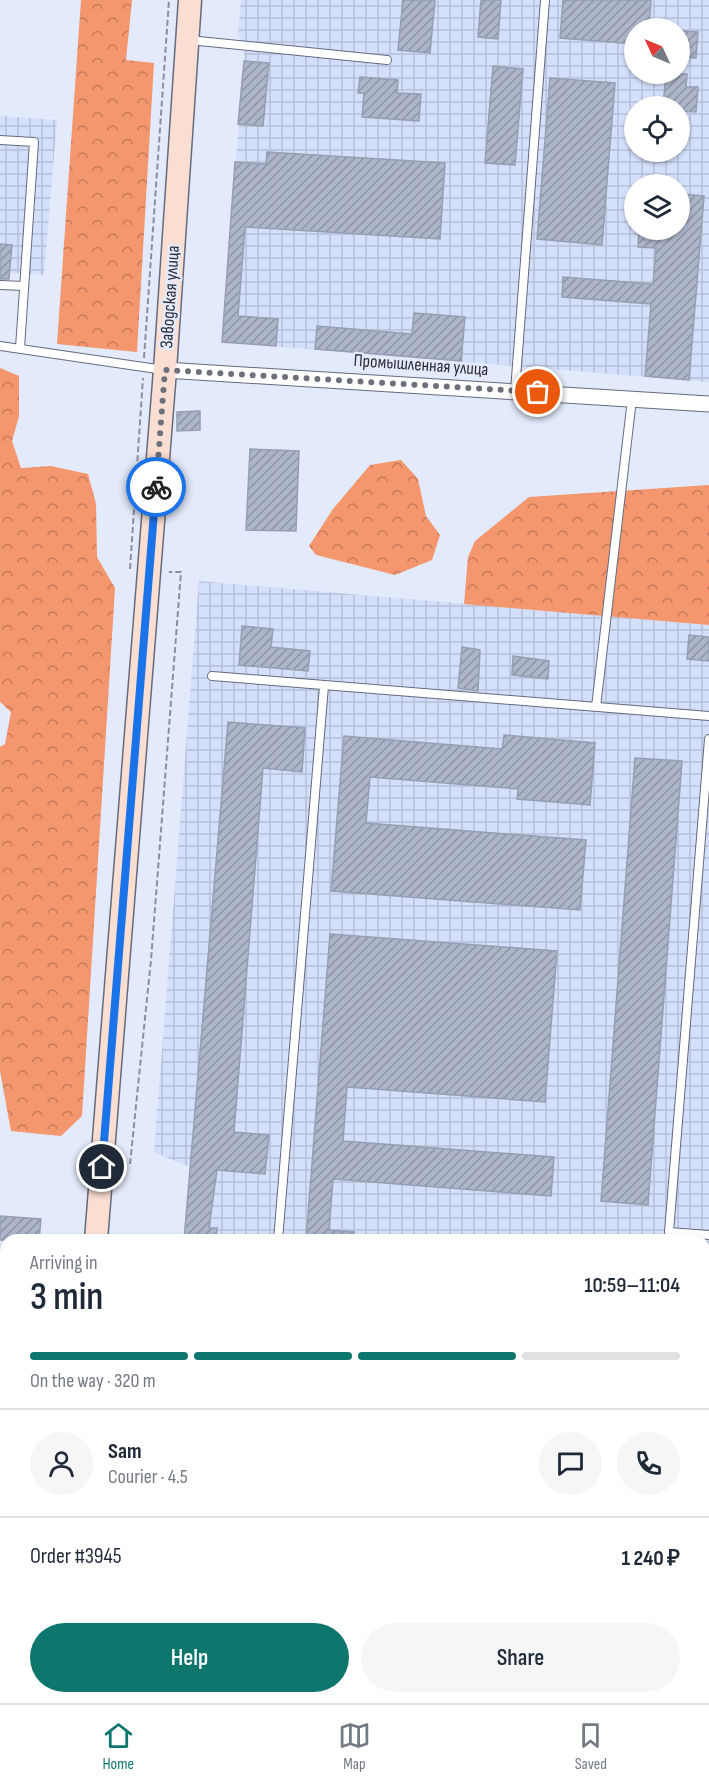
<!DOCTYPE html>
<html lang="en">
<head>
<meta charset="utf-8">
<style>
	:root { --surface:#fff; --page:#f6f6f7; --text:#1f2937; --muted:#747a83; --line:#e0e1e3; --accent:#0f766e }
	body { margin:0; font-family:"Sofia Sans Condensed",sans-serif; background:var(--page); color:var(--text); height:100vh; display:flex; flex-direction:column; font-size:22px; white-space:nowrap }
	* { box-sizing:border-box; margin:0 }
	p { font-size:20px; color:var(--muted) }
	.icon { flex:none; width:33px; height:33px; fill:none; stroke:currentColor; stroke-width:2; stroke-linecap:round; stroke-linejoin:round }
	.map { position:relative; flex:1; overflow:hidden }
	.details { position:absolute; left:0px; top:1234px; width:710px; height:470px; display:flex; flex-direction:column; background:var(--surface); border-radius:18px 18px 0 0; box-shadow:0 2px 4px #0004 }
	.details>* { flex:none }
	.needle { width:39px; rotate:314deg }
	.controls { position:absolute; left:624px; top:18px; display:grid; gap:12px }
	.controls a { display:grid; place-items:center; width:66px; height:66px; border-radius:50%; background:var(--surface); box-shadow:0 2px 4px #0004; font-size:30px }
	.pin { position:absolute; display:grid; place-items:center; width:51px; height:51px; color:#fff; margin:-26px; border:3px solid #fff; border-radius:50%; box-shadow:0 2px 6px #0007 }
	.courier { position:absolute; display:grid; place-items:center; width:60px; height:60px; margin:-30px; border:4px solid #1a73e8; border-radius:50%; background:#fff; color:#222; box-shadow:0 2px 8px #0007 }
	.overview em { font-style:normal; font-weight:600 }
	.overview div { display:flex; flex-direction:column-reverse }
	.overview { display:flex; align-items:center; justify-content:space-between; height:102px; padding:0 30px }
	h1 { font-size:39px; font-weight:600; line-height:45px }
	.bar { display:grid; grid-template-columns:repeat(4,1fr); gap:9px 6px; align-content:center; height:72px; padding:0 30px }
	.bar i { height:8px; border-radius:4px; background:var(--line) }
	.bar .active { background:var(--accent) }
	.bar p { grid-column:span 4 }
	.line { display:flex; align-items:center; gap:15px; padding:0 30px; border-top:2px solid var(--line) }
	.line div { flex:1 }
	.round { display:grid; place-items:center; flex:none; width:63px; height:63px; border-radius:32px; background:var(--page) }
	.cta { display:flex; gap:12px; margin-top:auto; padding:12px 30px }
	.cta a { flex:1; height:69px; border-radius:36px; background:var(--accent); color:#fff; font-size:24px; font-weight:600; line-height:69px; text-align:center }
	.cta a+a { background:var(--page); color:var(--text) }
	.dock { display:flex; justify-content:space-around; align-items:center; height:84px; border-top:2px solid var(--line); background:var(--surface); font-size:16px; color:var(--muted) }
	.dock a { display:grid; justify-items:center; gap:3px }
	.dock .active { color:var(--accent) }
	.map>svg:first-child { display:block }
</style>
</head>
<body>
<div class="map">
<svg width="709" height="1703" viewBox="0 0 709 1703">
	<defs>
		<pattern id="industrial-grid" width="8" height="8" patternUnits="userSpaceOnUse" patternTransform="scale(1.5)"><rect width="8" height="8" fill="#d4dffb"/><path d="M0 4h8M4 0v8" fill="none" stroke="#b6c0d8"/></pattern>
		<pattern id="forest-crowns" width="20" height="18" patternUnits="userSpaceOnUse" patternTransform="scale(1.5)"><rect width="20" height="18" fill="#f4966e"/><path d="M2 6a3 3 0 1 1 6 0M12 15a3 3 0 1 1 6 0" fill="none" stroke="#c67b5b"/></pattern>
		<pattern id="building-hatch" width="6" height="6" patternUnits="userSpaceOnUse" patternTransform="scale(1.5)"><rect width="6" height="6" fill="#adb5ca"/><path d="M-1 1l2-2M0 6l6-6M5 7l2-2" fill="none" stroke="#8d94a5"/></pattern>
	</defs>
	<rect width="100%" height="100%" fill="#e3eafb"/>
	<path fill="url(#industrial-grid)" fill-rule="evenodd" d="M 241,0 L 709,0 L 709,382 L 222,342 L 245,45 L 238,36 ZM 634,28 L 680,28 L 680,74 L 634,74 ZM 634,106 L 680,106 L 680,152 L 634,152 ZM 634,184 L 680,184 L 680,230 L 634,230 Z
		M 0,116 L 57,120 L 44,275 L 0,272 Z
		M 199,581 L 709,625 L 709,1703 L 190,1703 L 191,1698 L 704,1698 L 704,1240 L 184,1240 L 192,1168 L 154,1152 Z"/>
	<path fill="url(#forest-crowns)" d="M 81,0 L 132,0 L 126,60 L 154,63 L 137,352 L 57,344 Z
		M 0,368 L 19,376 L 19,416 L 12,441 L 21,468 L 51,466 L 88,474 L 96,504 L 97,557 L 115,588 L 82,1116 L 61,1136 L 11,1131 L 0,1071 L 0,747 L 5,744 L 11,712 L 0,702 Z
		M 401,460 L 418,479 L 426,516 L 440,535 L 432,560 L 395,575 L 316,555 L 309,546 L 333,509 L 370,465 Z
		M 709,485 L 709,625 L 464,604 L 468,557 L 475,541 L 529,497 Z
		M 0,1309 L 6,1310 L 6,1351 L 0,1351 Z
		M 0,1549 L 6,1549 L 6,1698 L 36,1698 L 35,1703 L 0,1703 Z"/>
	<path fill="url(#building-hatch)" stroke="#969eb3" stroke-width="1.5" d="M 403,0 L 435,0 L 430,53 L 398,50 Z
		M 481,0 L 501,0 L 498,39 L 478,37 Z
		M 563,0 L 651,0 L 649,28 L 634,28 L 634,44 L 560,38 Z
		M 680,31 L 698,32 L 696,58 L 680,57 Z
		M 244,61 L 269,63 L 263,126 L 238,124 Z
		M 493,66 L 523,69 L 515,165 L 485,163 Z
		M 666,74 L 687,74 L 686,87 L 698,87 L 696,112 L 680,111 L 680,106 L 663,106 Z
		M 360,77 L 398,80 L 397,93 L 421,94 L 419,121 L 362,117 L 364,93 L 358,93 Z
		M 550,78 L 615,83 L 602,245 L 537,239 Z
		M 267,152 L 445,163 L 440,239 L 245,227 L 238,316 L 278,319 L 276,346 L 222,342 L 235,162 L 266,164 Z
		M 680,194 L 704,196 L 689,380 L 645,376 L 651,304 L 562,297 L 563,277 L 653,284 L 656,248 L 638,247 L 639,230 L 680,230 Z
		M 0,244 L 12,245 L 9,279 L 0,279 Z
		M 414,313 L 465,317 L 461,361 L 315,349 L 317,326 L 412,334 Z
		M 200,411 L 200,430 L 177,431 L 177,412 Z
		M 250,449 L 299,451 L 296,531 L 246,530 Z
		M 242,626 L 273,629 L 271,647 L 310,651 L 308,671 L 239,665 Z
		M 689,635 L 709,637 L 709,661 L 687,659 Z
		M 462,647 L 480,650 L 478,691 L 458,688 Z
		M 513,656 L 549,661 L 548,679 L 512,675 Z
		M 228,722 L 305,728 L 302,772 L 263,768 L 234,1132 L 269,1135 L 265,1174 L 217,1170 L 209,1228 L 217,1228 L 216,1240 L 184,1240 Z
		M 504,735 L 595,743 L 590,805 L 517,799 L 518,789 L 370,777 L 366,823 L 586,840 L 580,910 L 331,891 L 344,736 L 502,749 Z
		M 635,758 L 682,761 L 648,1205 L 601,1201 Z
		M 330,934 L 557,951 L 545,1102 L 347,1087 L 343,1141 L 554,1157 L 551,1196 L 333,1179 L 329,1230 L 354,1232 L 354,1240 L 306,1240 Z
		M 0,1216 L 41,1219 L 39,1240 L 0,1240 Z"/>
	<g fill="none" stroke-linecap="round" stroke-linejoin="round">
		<g stroke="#646b7e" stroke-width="10">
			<path id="lane" d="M 189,40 L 387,60
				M 0,140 L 34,142 L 20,348
				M 0,285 L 24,286
				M 0,346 L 164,370
				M 515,391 L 545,0
				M 212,676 L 709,716
				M 596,707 L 632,399
				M 709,739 L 669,1232 L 709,1235
				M 278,1240 L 324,686
				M 0,1544 L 6,1545
				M 704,1554 L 709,1554
				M 239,1703 L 240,1698
				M 511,1703 L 511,1698"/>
		</g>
		<g stroke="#646b7e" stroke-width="17">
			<path id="street" d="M 165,370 L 709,404"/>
		</g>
		<g stroke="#646b7e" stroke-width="25">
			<path id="secondary" d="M 96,1240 L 165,370 L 190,0
				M 0,1500 L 6,1500
				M 57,1703 L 58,1698"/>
		</g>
		<path stroke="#8a8f9c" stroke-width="2" stroke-dasharray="6 3" stroke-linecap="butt" d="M 144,358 L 169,0
			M 130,569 L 143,378
			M 130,1164 L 151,960 L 181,572 L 169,572
			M 0,1471 L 6,1471
			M 0,1530 L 6,1531"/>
		<use href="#lane" stroke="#fff" stroke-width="8"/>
		<use href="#street" stroke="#fff" stroke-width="15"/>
		<use href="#secondary" stroke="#fbded2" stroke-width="22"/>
	</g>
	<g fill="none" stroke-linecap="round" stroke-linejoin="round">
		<path stroke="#6b707b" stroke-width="6" stroke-dasharray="0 10.8" d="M 156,487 L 165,370 L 538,392"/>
		<path stroke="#1a73e8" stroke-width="8" d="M 102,1167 L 156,487"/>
	</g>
	<g text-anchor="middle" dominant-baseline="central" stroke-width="4.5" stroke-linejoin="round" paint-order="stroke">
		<g font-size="18" fill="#2b2e36" stroke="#e3eafb">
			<text transform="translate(170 297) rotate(-86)">Заводская улица</text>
			<text transform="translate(421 365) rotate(4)">Промышленная улица</text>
		</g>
	</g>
</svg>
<div class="controls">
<a><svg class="needle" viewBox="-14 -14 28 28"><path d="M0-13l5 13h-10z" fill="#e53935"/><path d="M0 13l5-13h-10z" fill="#747a83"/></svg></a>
<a><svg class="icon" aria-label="locate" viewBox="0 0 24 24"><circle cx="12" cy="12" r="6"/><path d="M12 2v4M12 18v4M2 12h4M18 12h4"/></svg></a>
<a><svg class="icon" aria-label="layers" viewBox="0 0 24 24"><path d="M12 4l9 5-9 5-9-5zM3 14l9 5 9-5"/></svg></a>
</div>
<div class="pin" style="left:538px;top:392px;background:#ea580c"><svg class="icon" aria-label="bag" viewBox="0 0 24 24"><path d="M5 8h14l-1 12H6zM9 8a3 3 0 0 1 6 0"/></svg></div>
<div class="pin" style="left:102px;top:1167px;background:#1f2937"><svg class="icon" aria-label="home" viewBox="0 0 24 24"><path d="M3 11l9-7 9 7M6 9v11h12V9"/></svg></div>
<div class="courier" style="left:156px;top:487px"><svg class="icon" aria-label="bike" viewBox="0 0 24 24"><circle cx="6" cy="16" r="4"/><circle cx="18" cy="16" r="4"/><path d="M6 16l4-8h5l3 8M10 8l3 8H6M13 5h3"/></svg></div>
<section class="details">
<div class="overview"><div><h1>3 min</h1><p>Arriving in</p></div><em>10:59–11:04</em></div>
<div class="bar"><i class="active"></i><i class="active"></i><i class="active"></i><i></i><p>On the way · 320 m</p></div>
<div class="line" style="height:108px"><a class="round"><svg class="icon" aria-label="person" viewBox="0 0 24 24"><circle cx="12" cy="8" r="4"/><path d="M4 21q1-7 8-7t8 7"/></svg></a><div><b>Sam</b><p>Courier · 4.5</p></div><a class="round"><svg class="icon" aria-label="chat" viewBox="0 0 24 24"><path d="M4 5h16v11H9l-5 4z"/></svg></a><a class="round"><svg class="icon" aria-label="phone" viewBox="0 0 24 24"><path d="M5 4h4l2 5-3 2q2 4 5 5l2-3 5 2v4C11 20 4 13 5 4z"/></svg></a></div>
<div class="line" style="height:78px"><div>Order #3945</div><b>1 240 ₽</b></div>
<div class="cta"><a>Help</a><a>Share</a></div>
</section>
</div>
<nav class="dock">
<a class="active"><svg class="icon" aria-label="home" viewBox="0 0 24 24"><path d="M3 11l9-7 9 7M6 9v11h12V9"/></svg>Home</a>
<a><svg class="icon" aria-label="map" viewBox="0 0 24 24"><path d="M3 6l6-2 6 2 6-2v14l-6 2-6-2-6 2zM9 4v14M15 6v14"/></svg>Map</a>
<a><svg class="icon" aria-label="saved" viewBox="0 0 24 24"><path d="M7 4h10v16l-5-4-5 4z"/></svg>Saved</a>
</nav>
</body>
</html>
